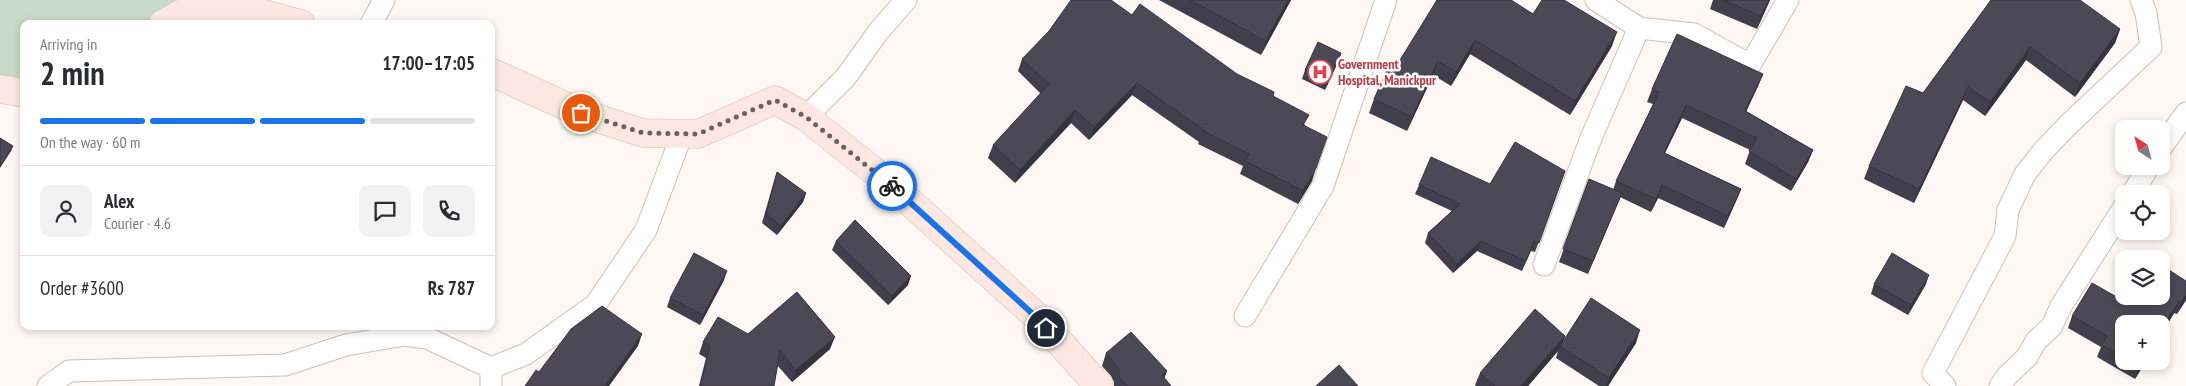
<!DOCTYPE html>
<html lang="en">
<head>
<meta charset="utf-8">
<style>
	:root { --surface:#fff; --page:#f2f2f3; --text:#2b2b33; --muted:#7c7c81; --line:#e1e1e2; --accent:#1a73e8 }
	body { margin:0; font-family:"PT Sans Narrow",sans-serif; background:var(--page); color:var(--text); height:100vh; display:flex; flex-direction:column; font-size:19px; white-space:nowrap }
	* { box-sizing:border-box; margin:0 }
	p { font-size:16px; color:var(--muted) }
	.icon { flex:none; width:28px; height:28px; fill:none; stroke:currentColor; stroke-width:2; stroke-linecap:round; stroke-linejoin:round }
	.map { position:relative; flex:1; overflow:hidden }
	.drawer { position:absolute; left:20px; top:20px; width:475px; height:310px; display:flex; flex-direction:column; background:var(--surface); border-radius:10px; box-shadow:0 2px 8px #0003 }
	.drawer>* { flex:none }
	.needle { width:32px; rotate:324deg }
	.controls { position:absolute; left:2115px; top:120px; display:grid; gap:10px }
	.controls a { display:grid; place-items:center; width:55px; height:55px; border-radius:10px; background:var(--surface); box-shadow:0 2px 8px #0003; font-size:25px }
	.pin { position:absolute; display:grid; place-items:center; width:42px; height:42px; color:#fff; margin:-21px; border:2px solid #fff; border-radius:50%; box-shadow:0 1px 5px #0007 }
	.courier { position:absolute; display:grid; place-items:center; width:50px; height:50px; margin:-25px; border:4px solid #1a73e8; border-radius:50%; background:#fff; color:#222; box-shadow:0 1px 6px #0007 }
	.summary em { font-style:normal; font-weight:600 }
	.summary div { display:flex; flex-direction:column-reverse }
	.summary { display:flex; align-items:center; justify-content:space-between; height:85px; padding:0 20px }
	h1 { font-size:32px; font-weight:600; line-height:38px }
	.bar { display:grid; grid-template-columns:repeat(4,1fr); gap:8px 5px; align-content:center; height:60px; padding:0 20px }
	.bar i { height:6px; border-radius:4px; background:var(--line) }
	.bar .current { background:var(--accent) }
	.bar p { grid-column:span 4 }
	.line { display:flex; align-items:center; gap:12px; padding:0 20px; border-top:1px solid var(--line) }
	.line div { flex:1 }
	.round { display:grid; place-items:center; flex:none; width:52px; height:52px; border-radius:10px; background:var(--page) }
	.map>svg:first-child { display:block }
</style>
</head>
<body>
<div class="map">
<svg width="2186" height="386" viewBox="0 0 2186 386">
	<rect width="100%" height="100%" fill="#fef7f3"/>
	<path fill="#c7dbc6" d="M 0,0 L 176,0 L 151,24 L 24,24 L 24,98 L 0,88 Z"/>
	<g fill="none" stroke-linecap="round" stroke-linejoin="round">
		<g stroke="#d1bfb6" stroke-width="23">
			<path id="street" d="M 1596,0 L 1639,28 L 1694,34 L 1750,65 L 1788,0
				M 371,24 L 384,0
				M 806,117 L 846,77 L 878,32 L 906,0
				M 2161,148 L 2186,113
				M 2132,194 L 2149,166
				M 1544,265 L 1591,138 L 1639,28
				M 1245,316 L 1323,186 L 1386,0
				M 491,368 L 491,386
				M 48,386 L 69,371 L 285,365 L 346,345 L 404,335 L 427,338 L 491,368 L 526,354 L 596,304 L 646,230 L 682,134
				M 1945,386 L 1933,373 L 2005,236 L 2008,210 L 2025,174 L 2044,150 L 2069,124 L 2151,47 L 2146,13 L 2141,0
				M 2000,386 L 2007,376 L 2027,357 L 2036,341 L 2052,326 L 2061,306 L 2124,207"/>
		</g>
		<g stroke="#d1bfb6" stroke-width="29">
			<path id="secondary" d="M 163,24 L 186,11 L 239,7 L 301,24
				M 491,72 L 581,113 L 643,133 L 698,134 L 775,100 L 806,117 L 890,184 L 1035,315 L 1099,386
				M 0,89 L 24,93"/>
		</g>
		<use href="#street" stroke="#fff" stroke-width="21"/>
		<use href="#secondary" stroke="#fce8e0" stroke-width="28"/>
	</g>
	<path fill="#413f4b" d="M 1159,0 L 1291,0 L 1261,55 Z
		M 1713,0 L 1770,0 L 1757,29 L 1710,9 Z
		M 1991,0 L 2120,29 L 2115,43 L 2075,97 L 2026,60 L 1985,116 L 1963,100 L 1914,203 L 1864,179 L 1869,166 L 1923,93 Z
		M 1533,14 L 1612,46 L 1570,115 L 1470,54 L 1451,86 L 1433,75 L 1407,131 L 1369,113 L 1374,99 L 1392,73 Z
		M 1132,15 L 1237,74 L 1273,96 L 1305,125 L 1312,181 L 1298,204 L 1240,174 L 1243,166 L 1198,144 L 1199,142 L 1132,95 L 1089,140 L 1071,123 L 1015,183 L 988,158 L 993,145 L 1041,94 L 1018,71 L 1022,59 Z
		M 1341,53 L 1338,62 L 1325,90 L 1302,79 L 1305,70 Z
		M 1763,74 L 1758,86 L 1746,111 L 1813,150 L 1808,162 L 1791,191 L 1745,164 L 1750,150 L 1682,118 L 1665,153 L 1741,189 L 1736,201 L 1724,228 L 1658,198 L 1651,212 L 1620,197 L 1588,274 L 1559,262 L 1589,179 L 1613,190 L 1616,181 L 1653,104 L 1647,102 L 1652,89 Z
		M 1565,171 L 1535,252 L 1531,251 L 1522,271 L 1477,251 L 1453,273 L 1425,243 L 1428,233 L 1452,211 L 1415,194 L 1419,185 L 1490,184 Z
		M 777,172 L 806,193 L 803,202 L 777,235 L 762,223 L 774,181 Z
		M 836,241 L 908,285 L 888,305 L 832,250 Z
		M 724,280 L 700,325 L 667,307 L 670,298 Z
		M 1874,284 L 1926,284 L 1908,315 L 1871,294 Z
		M 2186,300 L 2177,314 L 2174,313 L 2161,335 L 2161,324 L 2124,324 L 2124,361 L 2146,361 L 2135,379 L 2097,357 L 2101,347 L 2068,328 L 2072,316 L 2129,304 Z
		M 748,334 L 830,349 L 792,382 L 777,365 L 774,386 L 699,386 L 706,358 L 699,354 L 703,342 Z
		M 1565,336 L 1563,341 L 1636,343 L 1608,386 L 1599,386 L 1556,358 L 1558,351 L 1528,386 L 1476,386 L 1475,385 L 1480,373 Z
		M 1106,353 L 1167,371 L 1164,378 L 1171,386 L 1114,386 L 1114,382 L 1111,376 L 1102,366 Z"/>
	<path fill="#35333d" d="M 1288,0 L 1291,0 L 1261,55 L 1266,41 Z
		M 1769,0 L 1770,0 L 1757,29 L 1761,16 Z
		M 2120,29 L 2115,43 L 2075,97 L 2080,83 Z
		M 1617,32 L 1612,46 L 1570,115 L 1575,101 Z
		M 1475,40 L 1470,54 L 1451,86 L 1456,72 Z
		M 2030,47 L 2026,60 L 1985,116 L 1990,102 Z
		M 1341,53 L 1338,62 L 1325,90 L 1328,81 Z
		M 1438,61 L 1433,75 L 1407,131 L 1412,117 Z
		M 1763,74 L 1758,86 L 1741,123 L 1745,111 Z
		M 1137,83 L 1132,95 L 1089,140 L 1094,127 Z
		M 1968,87 L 1963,100 L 1914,203 L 1919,189 Z
		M 1686,105 L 1682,118 L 1659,165 L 1664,153 Z
		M 1075,110 L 1071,123 L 1015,183 L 1020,170 Z
		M 13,146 L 11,151 L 0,168 L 0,166 Z
		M 1813,150 L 1808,162 L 1791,191 L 1796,179 Z
		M 1316,168 L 1312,181 L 1298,204 L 1303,191 Z
		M 1662,185 L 1658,198 L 1651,212 L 1656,199 Z
		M 1741,189 L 1736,201 L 1724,228 L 1728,216 Z
		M 806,193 L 803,202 L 777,235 L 781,226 Z
		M 1622,193 L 1617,205 L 1588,274 L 1593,261 Z
		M 1481,241 L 1477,251 L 1453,273 L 1457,264 Z
		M 727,271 L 724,280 L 700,325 L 703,315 Z
		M 1929,275 L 1926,284 L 1908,315 L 1911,305 Z
		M 911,276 L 908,285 L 888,305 L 892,296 Z
		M 2186,295 L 2186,300 L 2177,314 L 2181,302 Z
		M 2179,301 L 2174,313 L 2161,335 L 2161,330 Z
		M 1640,330 L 1636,343 L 1608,386 L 1606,386 L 1609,378 Z
		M 642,334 L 638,346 L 609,386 L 605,386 Z
		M 1565,336 L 1561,347 L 1560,346 L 1558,351 L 1528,386 L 1521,386 Z
		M 835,337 L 830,349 L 792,382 L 796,370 Z
		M 2143,361 L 2146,361 L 2135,379 L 2139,367 Z
		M 1167,371 L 1162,384 L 1162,375 Z"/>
	<path fill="#4c4957" stroke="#35333d" d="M 1071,0 L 1111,0 L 1132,15 L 1140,4 L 1237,74 L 1274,92 L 1273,96 L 1309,115 L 1303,125 L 1327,137 L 1316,168 L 1303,191 L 1245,161 L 1249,154 L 1203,131 L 1204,130 L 1137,83 L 1094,127 L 1075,110 L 1020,170 L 993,145 L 1049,84 L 1022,59 L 1049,31 Z
		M 1190,0 L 1288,0 L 1266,41 Z
		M 1437,0 L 1511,0 L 1533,14 L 1542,0 L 1564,0 L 1617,32 L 1575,101 L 1475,40 L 1456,72 L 1438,61 L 1412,117 L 1374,99 L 1387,70 L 1392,73 Z
		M 1723,0 L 1769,0 L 1761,16 Z
		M 1991,0 L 2080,0 L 2120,29 L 2080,83 L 2030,47 L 1990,102 L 1968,87 L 1919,189 L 1869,166 L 1906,86 L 1923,93 Z
		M 1677,34 L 1763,74 L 1745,111 L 1813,150 L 1796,179 L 1749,151 L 1757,138 L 1686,105 L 1664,153 L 1741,189 L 1728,216 L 1662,185 L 1656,199 L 1616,181 L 1659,93 L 1652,89 Z
		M 1318,42 L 1341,53 L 1328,81 L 1305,70 Z
		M 0,138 L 13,146 L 0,166 Z
		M 1515,142 L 1565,171 L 1539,243 L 1534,241 L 1526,261 L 1481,241 L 1457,264 L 1428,233 L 1460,204 L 1419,185 L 1431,157 L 1490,184 Z
		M 777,172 L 806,193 L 781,226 L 766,214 Z
		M 1589,179 L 1622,193 L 1593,261 L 1563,249 Z
		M 855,220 L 911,276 L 892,296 L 836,241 Z
		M 694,253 L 727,271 L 703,315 L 670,298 Z
		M 1892,253 L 1929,275 L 1911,305 L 1874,284 Z
		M 2161,265 L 2186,281 L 2186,295 L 2181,302 L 2179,301 L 2161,330 L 2161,324 L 2124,324 L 2124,358 L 2102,345 L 2107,336 L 2072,316 L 2092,283 L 2129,304 L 2134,296 L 2161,296 Z
		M 797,292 L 835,337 L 796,370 L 780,351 L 774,386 L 700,386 L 710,346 L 703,342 L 718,317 L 748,334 Z
		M 1591,298 L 1640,330 L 1609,378 L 1560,346 Z
		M 602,306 L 642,334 L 605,386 L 525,386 L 536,370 L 539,372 L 571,329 Z
		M 1535,309 L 1565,336 L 1521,386 L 1495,386 L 1480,373 Z
		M 1131,332 L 1167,371 L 1162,375 L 1171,386 L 1127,386 L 1119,377 L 1119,370 L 1115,364 L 1106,353 Z
		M 2129,361 L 2143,361 L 2139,367 Z
		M 1339,365 L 1358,386 L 1316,386 Z"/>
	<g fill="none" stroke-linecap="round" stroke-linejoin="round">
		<path stroke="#69625f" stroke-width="5" stroke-dasharray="0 9" d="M 581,113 L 643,133 L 698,134 L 775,100 L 806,117 L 892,186"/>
		<path stroke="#1a73e8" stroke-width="6" d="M 892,186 L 1035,316 L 1046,328"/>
	</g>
	<defs>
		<g id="hospital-ring" transform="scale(1.25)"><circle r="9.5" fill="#fff" stroke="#e0444e" stroke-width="1.5"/><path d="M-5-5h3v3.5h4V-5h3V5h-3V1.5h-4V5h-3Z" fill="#e0444e"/></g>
	</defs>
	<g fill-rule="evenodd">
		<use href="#hospital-ring" x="1320" y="72"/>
	</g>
	<g text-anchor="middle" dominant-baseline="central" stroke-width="5" stroke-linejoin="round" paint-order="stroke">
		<g font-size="14" font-weight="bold" fill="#be3a42" stroke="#fff" text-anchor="start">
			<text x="1338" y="64">Government<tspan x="1338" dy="16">Hospital, Manickpur</tspan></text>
		</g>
	</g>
</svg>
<div class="controls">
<a><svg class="needle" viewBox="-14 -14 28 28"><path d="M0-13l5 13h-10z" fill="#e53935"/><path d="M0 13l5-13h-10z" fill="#7c7c81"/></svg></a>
<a><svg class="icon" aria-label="locate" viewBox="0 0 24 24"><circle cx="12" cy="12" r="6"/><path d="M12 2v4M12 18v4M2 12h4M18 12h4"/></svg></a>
<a><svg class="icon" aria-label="layers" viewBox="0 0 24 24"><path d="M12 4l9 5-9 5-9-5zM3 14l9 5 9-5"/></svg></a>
<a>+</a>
</div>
<div class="pin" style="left:581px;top:113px;background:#ea580c"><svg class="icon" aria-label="bag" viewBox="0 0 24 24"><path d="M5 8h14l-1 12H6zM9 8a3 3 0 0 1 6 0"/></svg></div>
<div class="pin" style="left:1046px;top:328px;background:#1f2937"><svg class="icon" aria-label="home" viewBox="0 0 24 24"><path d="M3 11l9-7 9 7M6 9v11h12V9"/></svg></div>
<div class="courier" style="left:892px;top:186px"><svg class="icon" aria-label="bike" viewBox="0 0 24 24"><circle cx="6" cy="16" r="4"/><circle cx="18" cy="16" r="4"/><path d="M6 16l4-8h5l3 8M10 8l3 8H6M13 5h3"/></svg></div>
<section class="drawer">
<div class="summary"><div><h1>2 min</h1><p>Arriving in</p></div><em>17:00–17:05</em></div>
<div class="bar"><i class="current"></i><i class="current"></i><i class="current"></i><i></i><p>On the way · 60 m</p></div>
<div class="line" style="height:90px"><a class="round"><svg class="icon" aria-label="person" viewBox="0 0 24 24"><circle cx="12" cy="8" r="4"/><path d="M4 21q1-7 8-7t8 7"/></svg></a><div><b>Alex</b><p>Courier · 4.6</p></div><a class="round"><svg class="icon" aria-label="chat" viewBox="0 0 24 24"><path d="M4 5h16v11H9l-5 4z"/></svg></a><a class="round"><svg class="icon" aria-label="phone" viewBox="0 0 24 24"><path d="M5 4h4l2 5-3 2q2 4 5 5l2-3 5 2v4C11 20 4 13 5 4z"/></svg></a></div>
<div class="line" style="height:65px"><div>Order #3600</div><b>Rs 787</b></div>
</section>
</div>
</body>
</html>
